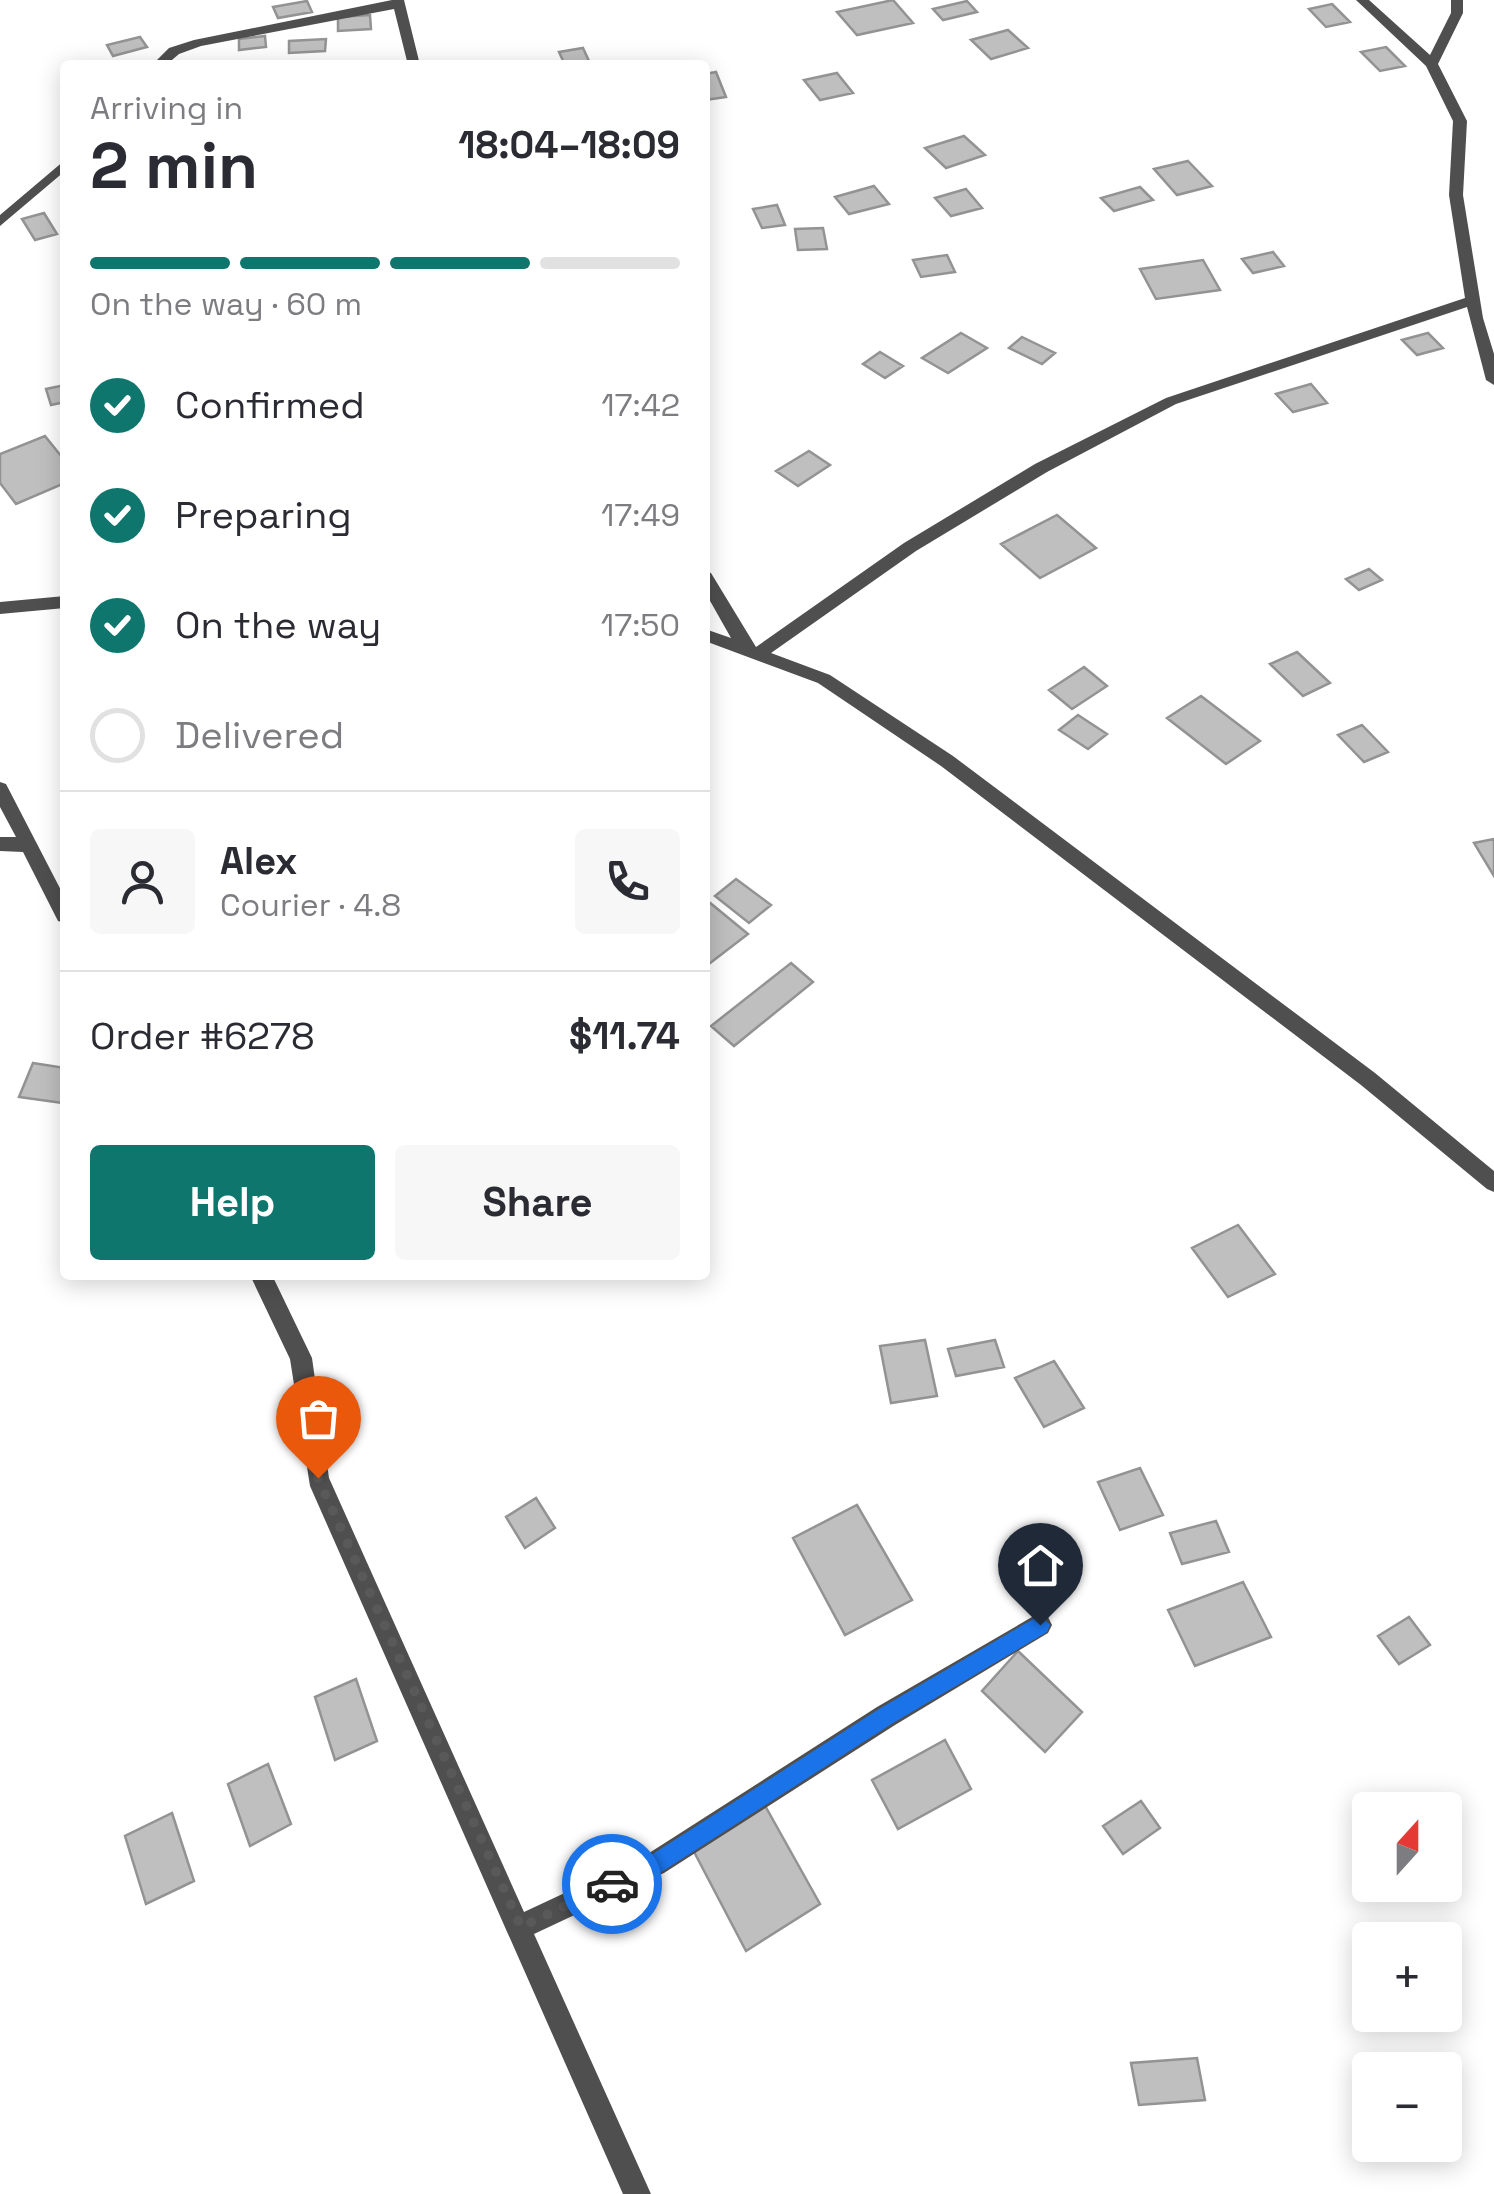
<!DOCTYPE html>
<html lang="en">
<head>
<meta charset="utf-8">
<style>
	:root { --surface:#fff; --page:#f7f7f7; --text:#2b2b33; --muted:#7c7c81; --line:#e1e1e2; --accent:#0f766e }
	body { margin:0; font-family:"Space Grotesk",sans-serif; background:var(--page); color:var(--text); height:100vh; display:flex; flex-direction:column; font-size:38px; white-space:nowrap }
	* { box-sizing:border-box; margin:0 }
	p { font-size:32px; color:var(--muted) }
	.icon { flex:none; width:55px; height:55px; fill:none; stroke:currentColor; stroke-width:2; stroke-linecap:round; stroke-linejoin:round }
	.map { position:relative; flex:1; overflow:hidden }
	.panel { position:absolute; left:60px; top:60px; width:650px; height:1220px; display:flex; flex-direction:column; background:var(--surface); border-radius:10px; box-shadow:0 5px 25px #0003 }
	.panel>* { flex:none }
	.needle { width:65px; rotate:21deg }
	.tools { position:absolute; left:1352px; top:1792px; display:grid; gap:20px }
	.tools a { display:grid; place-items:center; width:110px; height:110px; border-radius:10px; background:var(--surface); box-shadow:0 5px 25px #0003; font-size:50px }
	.pin { position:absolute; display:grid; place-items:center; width:85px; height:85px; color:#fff; margin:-102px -42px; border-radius:50% 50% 50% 0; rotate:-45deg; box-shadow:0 0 10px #0007 }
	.pin .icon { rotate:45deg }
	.courier { position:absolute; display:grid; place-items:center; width:100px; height:100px; margin:-50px; border:8px solid #1a73e8; border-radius:50%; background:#fff; color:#222; box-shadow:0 2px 12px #0007 }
	.overview em { font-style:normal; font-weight:800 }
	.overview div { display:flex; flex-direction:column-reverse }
	.overview { display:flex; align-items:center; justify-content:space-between; height:170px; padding:0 30px }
	h1 { font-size:65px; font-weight:800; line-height:75px }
	.bar { display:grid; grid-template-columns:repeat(4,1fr); gap:15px 10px; align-content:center; height:120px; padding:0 30px }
	.bar i { height:12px; border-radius:8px; background:var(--line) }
	.bar .current { background:var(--accent) }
	.bar p { grid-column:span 4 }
	.line { display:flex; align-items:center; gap:25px; padding:0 30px; border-top:2px solid var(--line) }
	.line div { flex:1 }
	.round { display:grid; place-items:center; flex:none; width:105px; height:105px; border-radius:10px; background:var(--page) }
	ol { padding:0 30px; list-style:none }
	li { display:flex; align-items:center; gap:30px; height:110px }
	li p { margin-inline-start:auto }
	li .icon { padding:10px; border-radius:50%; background:var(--accent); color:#fff; stroke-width:4 }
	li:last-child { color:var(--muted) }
	li i { width:55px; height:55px; border:5px solid var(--line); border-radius:50% }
	.cta { display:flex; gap:20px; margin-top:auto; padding:20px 30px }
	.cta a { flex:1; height:115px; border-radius:10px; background:var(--accent); color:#fff; font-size:40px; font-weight:800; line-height:115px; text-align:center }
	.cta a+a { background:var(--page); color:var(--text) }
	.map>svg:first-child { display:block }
</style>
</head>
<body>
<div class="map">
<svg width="1494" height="2194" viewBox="0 0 1494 2194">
	<rect width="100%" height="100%" fill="#fff"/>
	<path fill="#bfbfbf" stroke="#939393" stroke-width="2.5" d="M 893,0 L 913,23 L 857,35 L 837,12 Z
		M 307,1 L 312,12 L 278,18 L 273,7 Z
		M 967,1 L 977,12 L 943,20 L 933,9 Z
		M 1332,4 L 1350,22 L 1326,27 L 1309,9 Z
		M 370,15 L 371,29 L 338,31 L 338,17 Z
		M 1008,30 L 1028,48 L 991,59 L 971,40 Z
		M 265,36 L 266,47 L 239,50 L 239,39 Z
		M 140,37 L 147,47 L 113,56 L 107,45 Z
		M 326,39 L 325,51 L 289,53 L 289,41 Z
		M 1386,47 L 1405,66 L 1380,71 L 1361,52 Z
		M 583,48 L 589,61 L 565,65 L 559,52 Z
		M 716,72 L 726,97 L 705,100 L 705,74 Z
		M 837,73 L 853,93 L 820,100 L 804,80 Z
		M 964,136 L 985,155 L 946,168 L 925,148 Z
		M 1188,161 L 1212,186 L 1177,195 L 1154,169 Z
		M 874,186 L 889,204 L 849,214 L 835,197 Z
		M 1140,187 L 1153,200 L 1114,211 L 1101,198 Z
		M 966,189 L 982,208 L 951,216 L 935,198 Z
		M 777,205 L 785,225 L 762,228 L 753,209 Z
		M 44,213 L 57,234 L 35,240 L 22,219 Z
		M 823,228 L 827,249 L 798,250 L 795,229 Z
		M 1273,252 L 1284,266 L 1253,273 L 1242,259 Z
		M 947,255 L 955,272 L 921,277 L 913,260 Z
		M 1203,260 L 1220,290 L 1156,299 L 1140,269 Z
		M 961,333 L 987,348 L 948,373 L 922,358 Z
		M 1428,333 L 1443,348 L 1417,355 L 1402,340 Z
		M 1022,337 L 1055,353 L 1042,364 L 1009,348 Z
		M 880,352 L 903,366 L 885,378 L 863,364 Z
		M 1311,384 L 1327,403 L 1293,412 L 1276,394 Z
		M 65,385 L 65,402 L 51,405 L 46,389 Z
		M 45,436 L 65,461 L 65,483 L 16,504 L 0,483 L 0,454 Z
		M 809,451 L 830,465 L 798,486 L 776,471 Z
		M 1057,515 L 1096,548 L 1040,578 L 1001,544 Z
		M 1369,569 L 1382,580 L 1359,590 L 1346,579 Z
		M 1297,652 L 1330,683 L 1303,696 L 1270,664 Z
		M 1084,667 L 1107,686 L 1072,709 L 1049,690 Z
		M 1201,696 L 1260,741 L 1226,764 L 1167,718 Z
		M 1078,715 L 1107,734 L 1088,749 L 1059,730 Z
		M 1362,725 L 1388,752 L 1364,762 L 1338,735 Z
		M 1494,839 L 1494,876 L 1474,843 Z
		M 736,879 L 771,905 L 749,923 L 715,896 Z
		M 709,902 L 748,934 L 705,967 L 705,905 Z
		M 791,963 L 813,982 L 734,1046 L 711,1026 Z
		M 33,1063 L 65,1068 L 63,1103 L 19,1097 Z
		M 1238,1225 L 1275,1274 L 1228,1297 L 1192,1248 Z
		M 925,1340 L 937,1396 L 891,1403 L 880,1346 Z
		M 995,1340 L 1004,1367 L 956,1376 L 948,1349 Z
		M 1054,1361 L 1084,1408 L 1044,1427 L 1015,1378 Z
		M 1140,1468 L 1163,1515 L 1120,1530 L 1098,1482 Z
		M 536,1498 L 555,1528 L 525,1548 L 506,1517 Z
		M 857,1505 L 912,1600 L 845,1635 L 793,1538 Z
		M 1216,1521 L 1229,1552 L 1182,1564 L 1170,1533 Z
		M 1243,1582 L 1271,1637 L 1195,1666 L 1168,1610 Z
		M 1409,1617 L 1430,1645 L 1399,1664 L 1378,1636 Z
		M 1018,1651 L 1082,1712 L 1045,1752 L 982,1691 Z
		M 356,1679 L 377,1741 L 335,1760 L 315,1697 Z
		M 945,1740 L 971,1789 L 898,1829 L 872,1780 Z
		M 268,1764 L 291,1824 L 250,1846 L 228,1784 Z
		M 1141,1801 L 1160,1828 L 1123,1854 L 1103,1826 Z
		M 763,1802 L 820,1904 L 746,1951 L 691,1846 Z
		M 172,1813 L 194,1881 L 146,1904 L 125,1836 Z
		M 1197,2058 L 1205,2100 L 1139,2105 L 1131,2063 Z"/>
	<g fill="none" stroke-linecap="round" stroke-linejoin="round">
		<path fill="#4f4f4f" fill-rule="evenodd" d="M 392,0 L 404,0 L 420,65 L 408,65 L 394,9 L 201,46 L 179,54 L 166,65 L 152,65 L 169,48 L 194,40 Z
			M 1356,0 L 1369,0 L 1430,55 L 1451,13 L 1451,0 L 1463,0 L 1463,13 L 1438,64 L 1467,121 L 1463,195 L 1483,318 L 1494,354 L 1494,385 L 1486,380 L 1467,307 L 1176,404 L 1047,472 L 916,551 L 771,653 L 830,675 L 953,756 L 1375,1073 L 1494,1171 L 1494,1192 L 1487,1189 L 1361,1085 L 941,766 L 818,683 L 705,641 L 705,629 L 731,638 L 705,592 L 705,571 L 711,573 L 756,647 L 904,543 L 1035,464 L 1166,398 L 1465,298 L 1449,195 L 1453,121 L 1426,66 Z
			M 65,160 L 65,171 L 0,226 L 0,215 Z
			M 65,596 L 65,608 L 0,614 L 0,602 Z
			M 0,782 L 6,784 L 65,898 L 65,923 L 58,921 L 23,852 L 0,851 L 0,837 L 16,837 L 0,807 Z
			M 250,1275 L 272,1275 L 312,1358 L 329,1478 L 524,1912 L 646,1855 L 877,1707 L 1032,1617 L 1040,1613 L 1048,1617 L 1052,1625 L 1048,1633 L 895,1725 L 664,1873 L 534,1934 L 651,2194 L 623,2194 L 310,1486 L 290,1359 Z"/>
	</g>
	<path fill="#1a73e8" d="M 1040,1615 L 1050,1625 L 1047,1632 L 893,1723 L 663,1871 L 612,1895 L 605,1892 L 602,1884 L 605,1877 L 648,1857 L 879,1709 Z"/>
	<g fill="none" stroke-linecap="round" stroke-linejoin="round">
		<path stroke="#595959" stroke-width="10" stroke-dasharray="0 18" d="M 318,1478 L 521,1927 L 612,1884"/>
	</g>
</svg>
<div class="tools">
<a><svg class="needle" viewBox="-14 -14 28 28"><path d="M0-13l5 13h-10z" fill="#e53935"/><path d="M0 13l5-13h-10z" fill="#7c7c81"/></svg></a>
<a>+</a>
<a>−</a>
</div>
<div class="pin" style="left:318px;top:1478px;background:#ea580c"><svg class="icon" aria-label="bag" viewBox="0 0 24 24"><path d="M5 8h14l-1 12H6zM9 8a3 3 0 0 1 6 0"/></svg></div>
<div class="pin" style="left:1040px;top:1625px;background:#1f2937"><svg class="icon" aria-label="home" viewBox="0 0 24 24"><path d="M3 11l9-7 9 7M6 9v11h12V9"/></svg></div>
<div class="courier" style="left:612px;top:1884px"><svg class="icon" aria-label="car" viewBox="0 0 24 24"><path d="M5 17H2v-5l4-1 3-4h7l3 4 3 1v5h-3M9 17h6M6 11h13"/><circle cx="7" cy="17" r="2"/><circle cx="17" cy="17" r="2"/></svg></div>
<section class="panel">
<div class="overview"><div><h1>2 min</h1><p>Arriving in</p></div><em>18:04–18:09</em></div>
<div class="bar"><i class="current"></i><i class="current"></i><i class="current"></i><i></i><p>On the way · 60 m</p></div>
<ol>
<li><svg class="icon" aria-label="check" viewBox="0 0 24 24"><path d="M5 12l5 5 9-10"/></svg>Confirmed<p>17:42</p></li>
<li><svg class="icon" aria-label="check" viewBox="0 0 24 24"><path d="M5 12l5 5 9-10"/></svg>Preparing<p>17:49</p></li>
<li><svg class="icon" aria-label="check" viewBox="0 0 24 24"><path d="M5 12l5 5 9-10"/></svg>On the way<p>17:50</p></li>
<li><i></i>Delivered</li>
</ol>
<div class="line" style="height:180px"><a class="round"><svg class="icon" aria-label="person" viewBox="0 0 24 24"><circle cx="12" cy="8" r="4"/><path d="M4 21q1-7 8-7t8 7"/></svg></a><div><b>Alex</b><p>Courier · 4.8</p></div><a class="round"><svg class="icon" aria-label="phone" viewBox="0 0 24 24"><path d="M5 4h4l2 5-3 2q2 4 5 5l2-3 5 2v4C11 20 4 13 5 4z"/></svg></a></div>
<div class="line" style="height:130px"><div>Order #6278</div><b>$11.74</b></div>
<div class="cta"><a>Help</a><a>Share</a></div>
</section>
</div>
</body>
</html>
